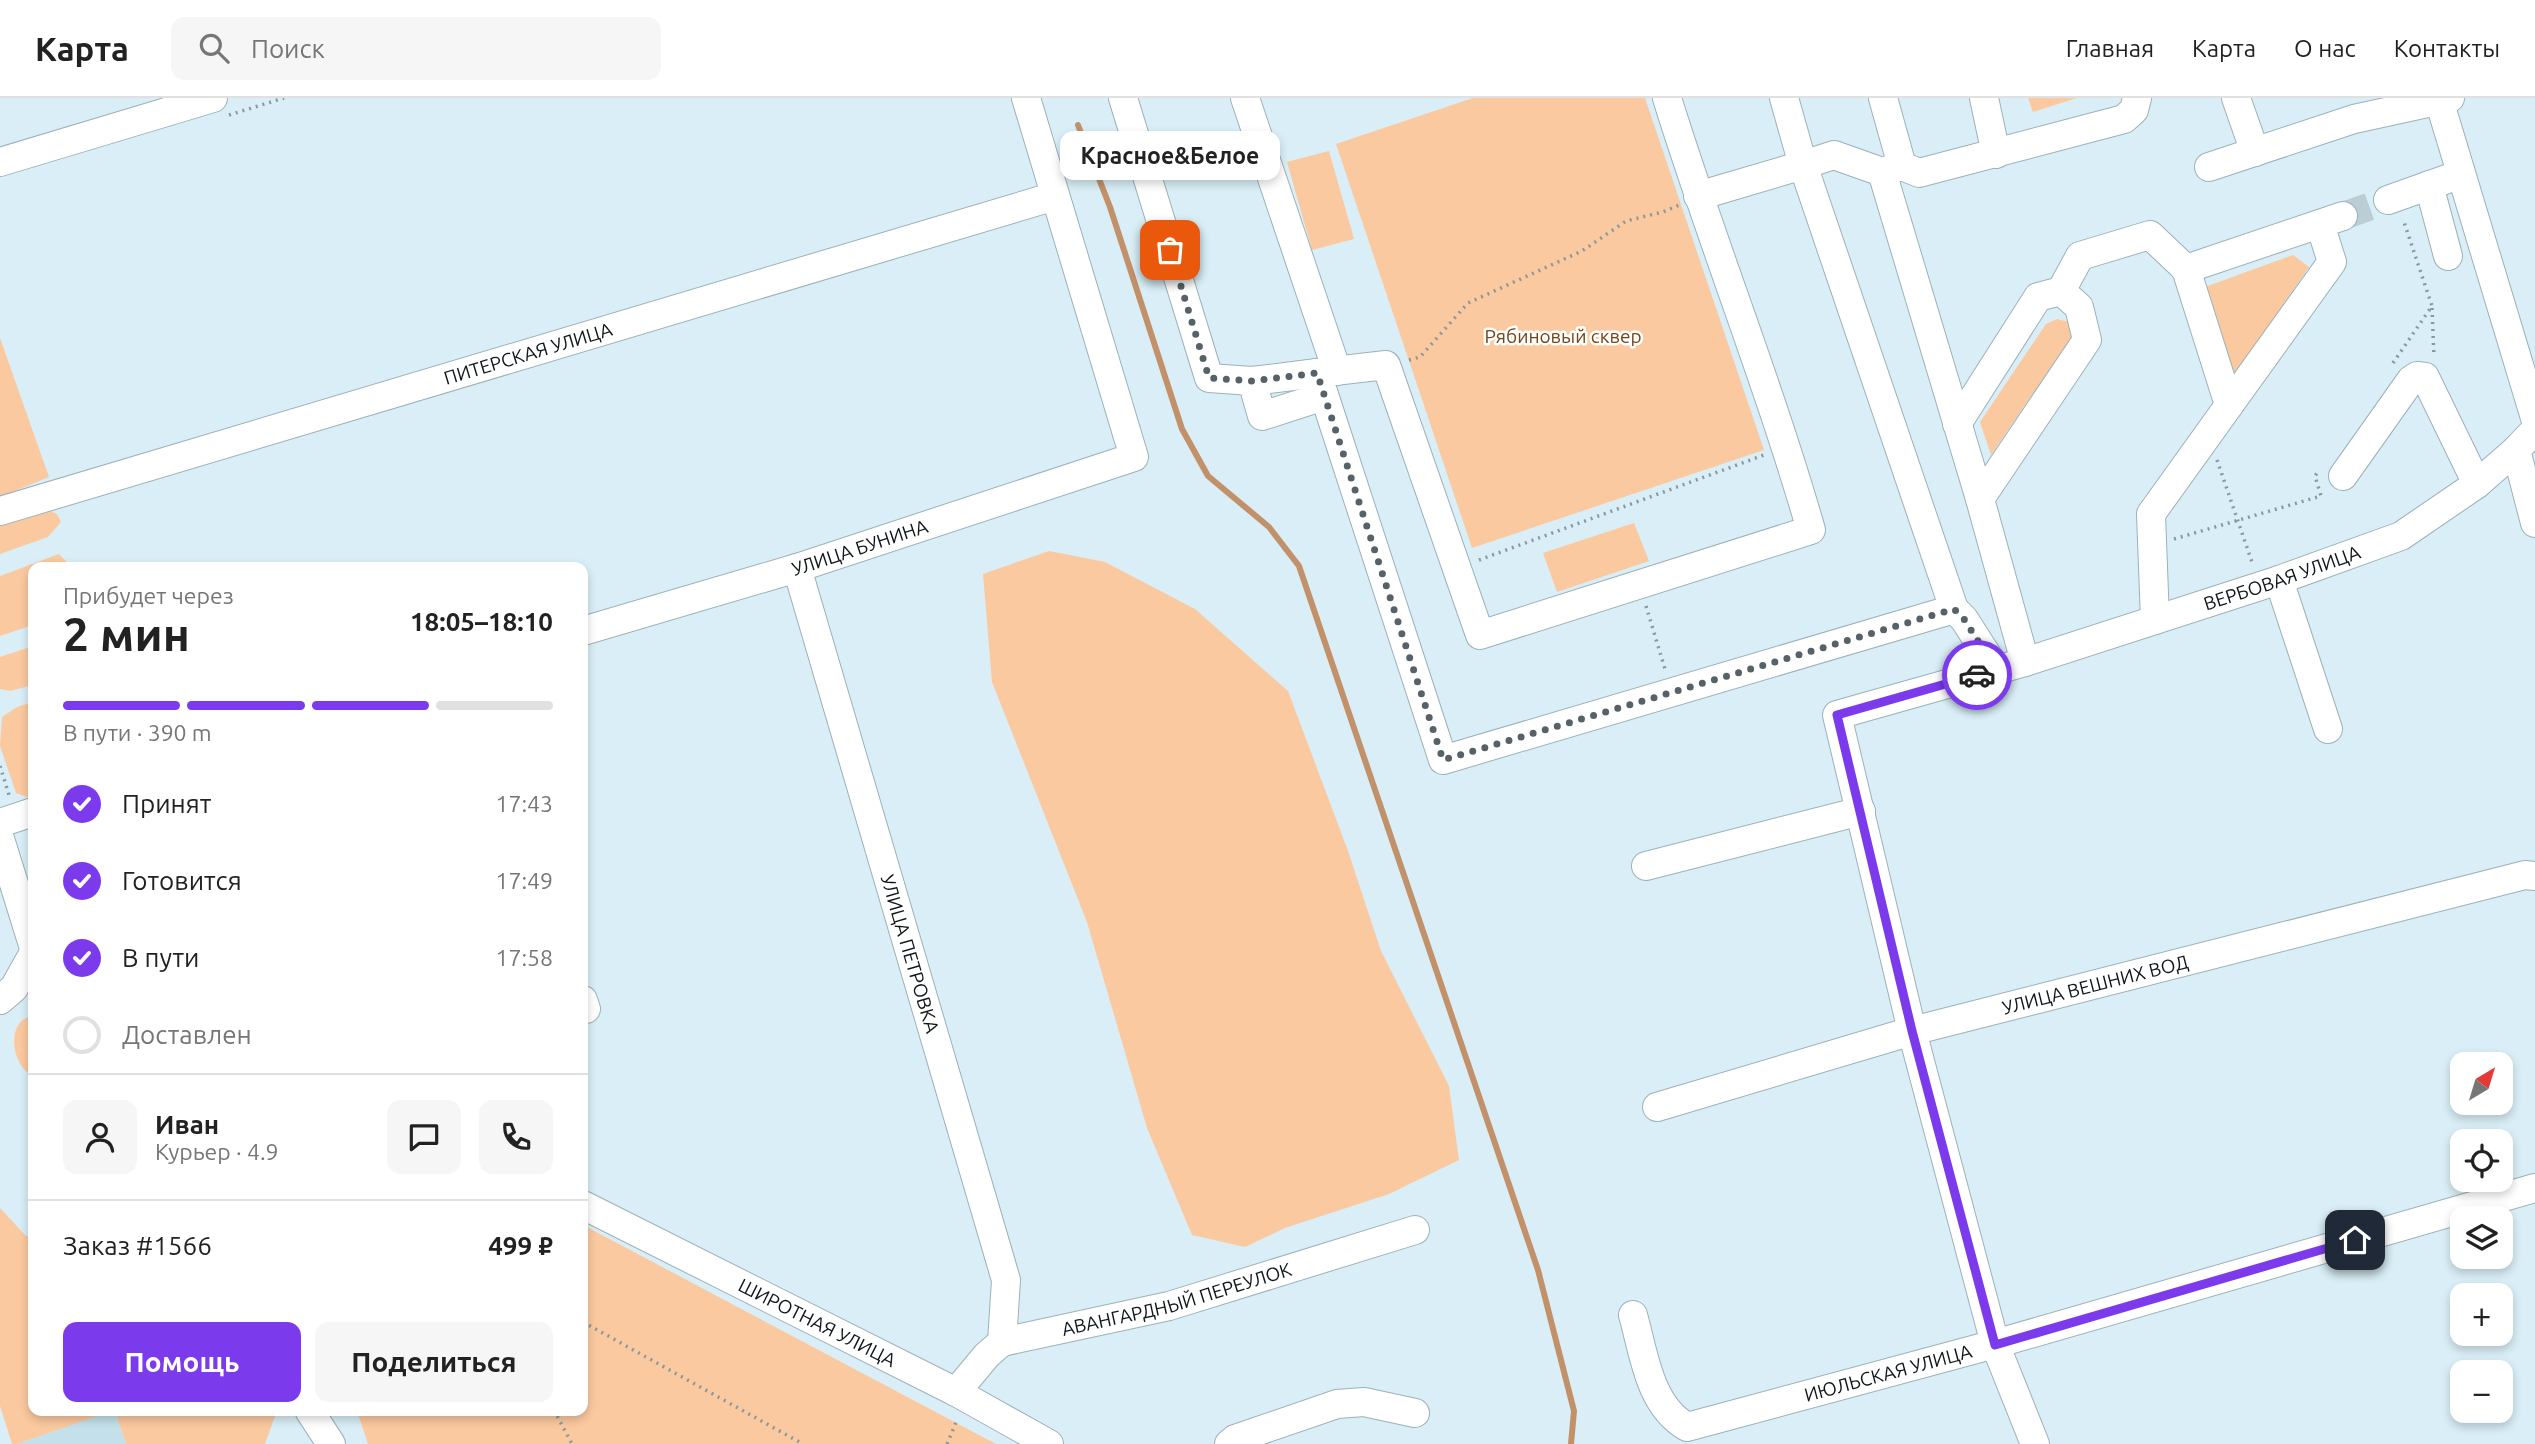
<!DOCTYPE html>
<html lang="ru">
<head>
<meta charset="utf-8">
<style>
	:root { --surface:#fff; --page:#f6f6f6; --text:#222; --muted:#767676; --line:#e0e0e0; --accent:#7c3aed }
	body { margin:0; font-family:Ubuntu,sans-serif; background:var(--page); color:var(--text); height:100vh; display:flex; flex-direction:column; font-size:26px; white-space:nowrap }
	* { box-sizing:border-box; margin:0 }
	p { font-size:23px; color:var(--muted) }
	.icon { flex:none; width:38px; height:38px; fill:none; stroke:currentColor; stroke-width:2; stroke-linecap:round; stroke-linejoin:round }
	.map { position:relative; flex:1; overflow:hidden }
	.details { position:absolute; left:28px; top:464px; width:560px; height:854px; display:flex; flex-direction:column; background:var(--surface); border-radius:14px; box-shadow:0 4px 10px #0003 }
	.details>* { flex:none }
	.needle { width:46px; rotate:38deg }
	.controls { position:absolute; left:2450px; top:954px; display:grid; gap:14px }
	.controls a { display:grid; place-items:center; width:63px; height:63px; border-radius:14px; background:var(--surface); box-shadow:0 4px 10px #0003; font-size:35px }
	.pin { position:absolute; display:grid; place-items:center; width:60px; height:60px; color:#fff; margin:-30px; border-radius:14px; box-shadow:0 4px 10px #0006 }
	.courier { position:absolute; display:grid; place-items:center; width:70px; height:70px; margin:-35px; border:5px solid #7c3aed; border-radius:50%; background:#fff; color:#222; box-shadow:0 2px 9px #0007 }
	.bubble { position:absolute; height:49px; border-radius:14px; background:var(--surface); box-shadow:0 4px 10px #0003; font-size:23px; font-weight:700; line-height:49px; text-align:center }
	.head em { font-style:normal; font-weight:700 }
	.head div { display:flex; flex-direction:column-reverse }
	.head { display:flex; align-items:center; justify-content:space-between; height:119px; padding:0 35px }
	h1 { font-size:46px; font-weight:700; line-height:52px }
	.bar { display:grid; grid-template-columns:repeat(4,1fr); gap:10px 7px; align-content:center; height:84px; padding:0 35px }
	.bar i { height:9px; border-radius:5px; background:var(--line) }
	.bar .on { background:var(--accent) }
	.bar p { grid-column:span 4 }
	.line { display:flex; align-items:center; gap:18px; padding:0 35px; border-top:2px solid var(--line) }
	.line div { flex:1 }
	.round { display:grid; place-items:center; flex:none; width:74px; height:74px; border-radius:14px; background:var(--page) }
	ol { padding:0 35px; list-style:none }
	li { display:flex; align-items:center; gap:21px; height:77px }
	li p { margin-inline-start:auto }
	li .icon { padding:7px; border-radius:50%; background:var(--accent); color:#fff; stroke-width:4 }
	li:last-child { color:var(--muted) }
	li i { width:38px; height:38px; border:4px solid var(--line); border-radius:50% }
	.action { display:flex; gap:14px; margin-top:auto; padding:14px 35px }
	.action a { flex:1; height:80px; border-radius:14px; background:var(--accent); color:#fff; font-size:28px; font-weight:700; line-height:80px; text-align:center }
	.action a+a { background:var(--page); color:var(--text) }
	header { display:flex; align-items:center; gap:42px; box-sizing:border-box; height:98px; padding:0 35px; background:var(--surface); border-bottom:2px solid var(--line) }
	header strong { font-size:33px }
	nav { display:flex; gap:38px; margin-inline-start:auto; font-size:24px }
	.search { width:490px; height:63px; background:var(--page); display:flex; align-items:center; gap:18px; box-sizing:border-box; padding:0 24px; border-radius:14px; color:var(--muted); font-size:26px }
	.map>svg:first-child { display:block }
</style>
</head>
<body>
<header>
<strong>Карта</strong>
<div class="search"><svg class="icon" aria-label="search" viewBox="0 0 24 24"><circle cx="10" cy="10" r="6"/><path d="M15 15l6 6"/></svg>Поиск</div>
<nav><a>Главная</a><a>Карта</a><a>О нас</a><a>Контакты</a></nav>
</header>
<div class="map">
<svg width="2535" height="1346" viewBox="0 0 2535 1346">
	<rect width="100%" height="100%" fill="#d9eef6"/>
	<path fill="#c4e1eb" d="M 112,1312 L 115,1313 L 126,1346 L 17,1346 Z"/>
	<path fill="#fbc9a0" d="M 1473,0 L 1645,0 L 1764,352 L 1472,450 L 1336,46 Z
		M 2028,0 L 2077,0 L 2033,14 Z
		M 1329,53 L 1354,141 L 1312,152 L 1287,64 Z
		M 2293,157 L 2309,169 L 2234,278 L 2205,189 Z
		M 2057,221 L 2069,224 L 2077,233 L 2072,251 L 2062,253 L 1991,357 L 1980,324 L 2046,226 Z
		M 0,240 L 49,379 L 0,399 Z
		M 40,409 L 57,416 L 61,424 L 48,439 L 0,456 L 0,421 Z
		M 1634,425 L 1649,463 L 1557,494 L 1543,455 Z
		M 1049,453 L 1105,464 L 1195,511 L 1288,593 L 1348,753 L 1381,853 L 1449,988 L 1459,1062 L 1389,1096 L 1285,1130 L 1245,1149 L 1192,1137 L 1147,1030 L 1087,824 L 992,584 L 983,476 Z
		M 59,456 L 72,469 L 33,469 L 33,527 L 0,538 L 0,478 Z
		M 33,548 L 33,587 L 10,593 L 0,591 L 0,559 Z
		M 33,604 L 33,701 L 16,695 L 0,648 L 2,619 L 17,609 Z
		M 33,917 L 33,978 C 17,971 8,942 19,926 C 21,922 28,919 33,917 Z
		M 0,1110 L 26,1138 L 33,1139 L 33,1312 L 112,1313 L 17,1346 L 12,1346 L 0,1308 Z
		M 583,1127 L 996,1346 L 368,1346 L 357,1313 L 583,1312 Z
		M 273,1313 L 275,1318 L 265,1346 L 126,1346 L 115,1313 Z"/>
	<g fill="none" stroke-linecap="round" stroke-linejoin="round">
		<path stroke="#c2916a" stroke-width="6" d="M 1078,27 L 1110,109 L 1182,331 L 1208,378 L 1269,429 L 1299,468 L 1538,1172 L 1574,1313 L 1571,1346"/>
		<path stroke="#bbced5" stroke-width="28" stroke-dasharray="28 14" stroke-linecap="butt" d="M 2343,118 L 2388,102"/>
		<g stroke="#9cb1b8" stroke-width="30">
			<g id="minor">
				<path d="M 1123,0 L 1209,280 L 1252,283 L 1262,318 L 1324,298"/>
				<path d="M 1245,0 L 1337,273"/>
				<path d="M 1667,0 C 1712,145 1769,286 1811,432 L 1480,537 L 1386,267 L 1317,275 L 1443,662 L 1954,511 L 1803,67 L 1698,98"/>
				<path d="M 1784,0 L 1803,67 L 1834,57 L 1882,74 L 1902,68 L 1919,75 L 2124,21 L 2134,12 L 2137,0"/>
				<path d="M 1883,0 L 1902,68"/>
				<path d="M 1984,0 L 1996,56"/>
				<path d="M 2236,0 L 2255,54"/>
				<path d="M 2439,2 L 2535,320"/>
				<path d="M 0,64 L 213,0"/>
				<path d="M 2209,69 L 2354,21 L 2450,0"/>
				<path d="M 1882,74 L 1980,401 L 2025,564"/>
				<path d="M 2429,87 L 2448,158"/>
				<path d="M 2388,102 L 2461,76"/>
				<path d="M 2186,171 L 2229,307"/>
				<path d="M 2061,193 L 2080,158 L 2150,137 L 2186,171 L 2343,118"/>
				<path d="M 1252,283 L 1317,275"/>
				<path d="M 1957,326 L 2038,199 L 2061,193 L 2079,209 L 2087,242 L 1980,401"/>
				<path d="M 2516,352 L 2535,425"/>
				<path d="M 2343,378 L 2411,282 L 2417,278 L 2425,279 L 2477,386"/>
				<path id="s1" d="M 0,413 L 1055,98"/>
				<path id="s2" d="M 797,470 L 1006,1182 L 1002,1244"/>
				<path d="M 2279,482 L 2328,631"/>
				<path d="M 1954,511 L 1964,521 L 1996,571"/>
				<path d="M 2155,522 L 2151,416 L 2332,164 L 2320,126"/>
				<path id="s3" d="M 583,533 L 797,470 L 1134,359 L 1026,0"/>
				<path d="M 0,725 L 33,714"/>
				<path d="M 0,741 L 33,847"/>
				<path d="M 1646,768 L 1861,713"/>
				<path d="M 0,902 L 14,890 L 33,856"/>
				<path d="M 583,902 L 586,911"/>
				<path id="s4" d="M 1657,1009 L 1912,933 L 2525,777 L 2535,778"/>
				<path id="s5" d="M 583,1107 L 956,1294 L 1049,1346"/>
				<path id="s6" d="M 1633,1217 C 1644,1256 1649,1307 1687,1329 L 1995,1246 L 2535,1090"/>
				<path id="s7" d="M 956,1294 L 987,1257 L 1002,1244 L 1169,1208 L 1415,1132"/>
				<path d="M 309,1312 L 331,1346"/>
				<path d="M 1229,1346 L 1235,1341 L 1337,1306 L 1364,1304 L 1415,1315"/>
				<path id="s8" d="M 2035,1346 L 1995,1246 L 1912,933 L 1837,617 L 2025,564 L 2279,482 L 2401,438 L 2477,386 L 2516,352 L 2535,332"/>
			</g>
		</g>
		<path stroke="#89989e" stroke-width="3.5" stroke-dasharray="2 5" stroke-linecap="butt" d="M 229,17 L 284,0
			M 2432,210 L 2434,259
			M 1409,262 L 1420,259 L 1468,205 L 1582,153 L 1626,123 L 1663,114 L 1679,107
			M 2393,265 L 2432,208 L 2403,121
			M 2217,362 L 2253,467
			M 2174,441 L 2321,398 L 2315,378 L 2319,372
			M 1479,462 L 1764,357
			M 1646,508 L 1665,571
			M 0,668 L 9,697
			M 583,1224 L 803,1346
			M 554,1312 L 572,1346
			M 947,1346 L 957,1322"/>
		<use href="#minor" stroke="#fff" stroke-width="28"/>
	</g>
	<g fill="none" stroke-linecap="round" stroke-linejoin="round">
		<path stroke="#566267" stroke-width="7" stroke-dasharray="0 12.6" d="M 1170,152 L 1209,280 L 1252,283 L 1317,275 L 1443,662 L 1954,511 L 1964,521 L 1996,571 L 1977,577"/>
		<path stroke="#7c3aed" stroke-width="9" d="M 1977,577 L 1837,617 L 1912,933 L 1995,1247 L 2355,1142"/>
	</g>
	<g text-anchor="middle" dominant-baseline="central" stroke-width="5" stroke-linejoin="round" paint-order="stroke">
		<g font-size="19" fill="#754518" stroke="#fff">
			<text x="1563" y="238">Рябиновый сквер</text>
		</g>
		<g font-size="19" fill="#10171a" stroke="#fff">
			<text stroke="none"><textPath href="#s1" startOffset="551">ПИТЕРСКАЯ УЛИЦА</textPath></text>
			<text stroke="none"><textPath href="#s3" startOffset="289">УЛИЦА БУНИНА</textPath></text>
			<text stroke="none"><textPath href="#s8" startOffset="1222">ВЕРБОВАЯ УЛИЦА</textPath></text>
			<text stroke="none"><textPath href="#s2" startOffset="402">УЛИЦА ПЕТРОВКА</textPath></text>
			<text stroke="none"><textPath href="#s4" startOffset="455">УЛИЦА ВЕШНИХ ВОД</textPath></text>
			<text stroke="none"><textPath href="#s7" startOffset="248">АВАНГАРДНЫЙ ПЕРЕУЛОК</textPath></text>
			<text stroke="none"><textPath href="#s5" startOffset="262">ШИРОТНАЯ УЛИЦА</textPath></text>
			<text stroke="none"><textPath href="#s6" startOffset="336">ИЮЛЬСКАЯ УЛИЦА</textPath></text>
		</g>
	</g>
</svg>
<div class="controls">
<a><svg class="needle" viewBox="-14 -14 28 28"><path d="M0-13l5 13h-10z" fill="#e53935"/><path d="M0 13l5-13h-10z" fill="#767676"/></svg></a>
<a><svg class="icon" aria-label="locate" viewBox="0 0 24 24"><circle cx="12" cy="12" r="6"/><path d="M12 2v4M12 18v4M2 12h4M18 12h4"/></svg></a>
<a><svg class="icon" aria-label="layers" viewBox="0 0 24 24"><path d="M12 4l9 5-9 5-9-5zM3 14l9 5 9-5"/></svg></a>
<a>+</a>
<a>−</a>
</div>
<div class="pin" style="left:1170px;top:152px;background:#ea580c"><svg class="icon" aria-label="bag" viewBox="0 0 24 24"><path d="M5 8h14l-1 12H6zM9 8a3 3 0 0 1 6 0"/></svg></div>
<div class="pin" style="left:2355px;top:1142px;background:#1f2937"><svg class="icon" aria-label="home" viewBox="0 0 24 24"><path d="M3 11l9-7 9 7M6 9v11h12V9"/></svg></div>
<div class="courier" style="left:1977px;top:577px"><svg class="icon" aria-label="car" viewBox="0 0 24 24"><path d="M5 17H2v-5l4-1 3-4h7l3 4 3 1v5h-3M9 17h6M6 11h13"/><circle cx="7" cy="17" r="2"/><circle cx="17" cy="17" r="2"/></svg></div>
<div class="bubble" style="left:1060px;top:33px;width:220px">Красное&amp;Белое</div>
<section class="details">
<div class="head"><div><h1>2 мин</h1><p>Прибудет через</p></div><em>18:05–18:10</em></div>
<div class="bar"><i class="on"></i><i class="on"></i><i class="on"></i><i></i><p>В пути · 390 m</p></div>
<ol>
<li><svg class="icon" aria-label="check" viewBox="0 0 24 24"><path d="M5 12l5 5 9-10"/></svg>Принят<p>17:43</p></li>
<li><svg class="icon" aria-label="check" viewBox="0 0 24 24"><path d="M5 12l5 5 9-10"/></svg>Готовится<p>17:49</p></li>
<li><svg class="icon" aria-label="check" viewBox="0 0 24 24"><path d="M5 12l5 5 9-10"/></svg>В пути<p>17:58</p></li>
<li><i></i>Доставлен</li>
</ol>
<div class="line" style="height:126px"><a class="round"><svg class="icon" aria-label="person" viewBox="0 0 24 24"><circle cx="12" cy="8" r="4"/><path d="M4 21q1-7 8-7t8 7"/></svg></a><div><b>Иван</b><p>Курьер · 4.9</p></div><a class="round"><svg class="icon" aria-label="chat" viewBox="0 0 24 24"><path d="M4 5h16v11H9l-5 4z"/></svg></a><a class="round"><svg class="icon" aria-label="phone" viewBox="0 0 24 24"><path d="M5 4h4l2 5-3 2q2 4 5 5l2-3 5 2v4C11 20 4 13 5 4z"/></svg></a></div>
<div class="line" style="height:91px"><div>Заказ #1566</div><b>499 ₽</b></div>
<div class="action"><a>Помощь</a><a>Поделиться</a></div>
</section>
</div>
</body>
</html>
